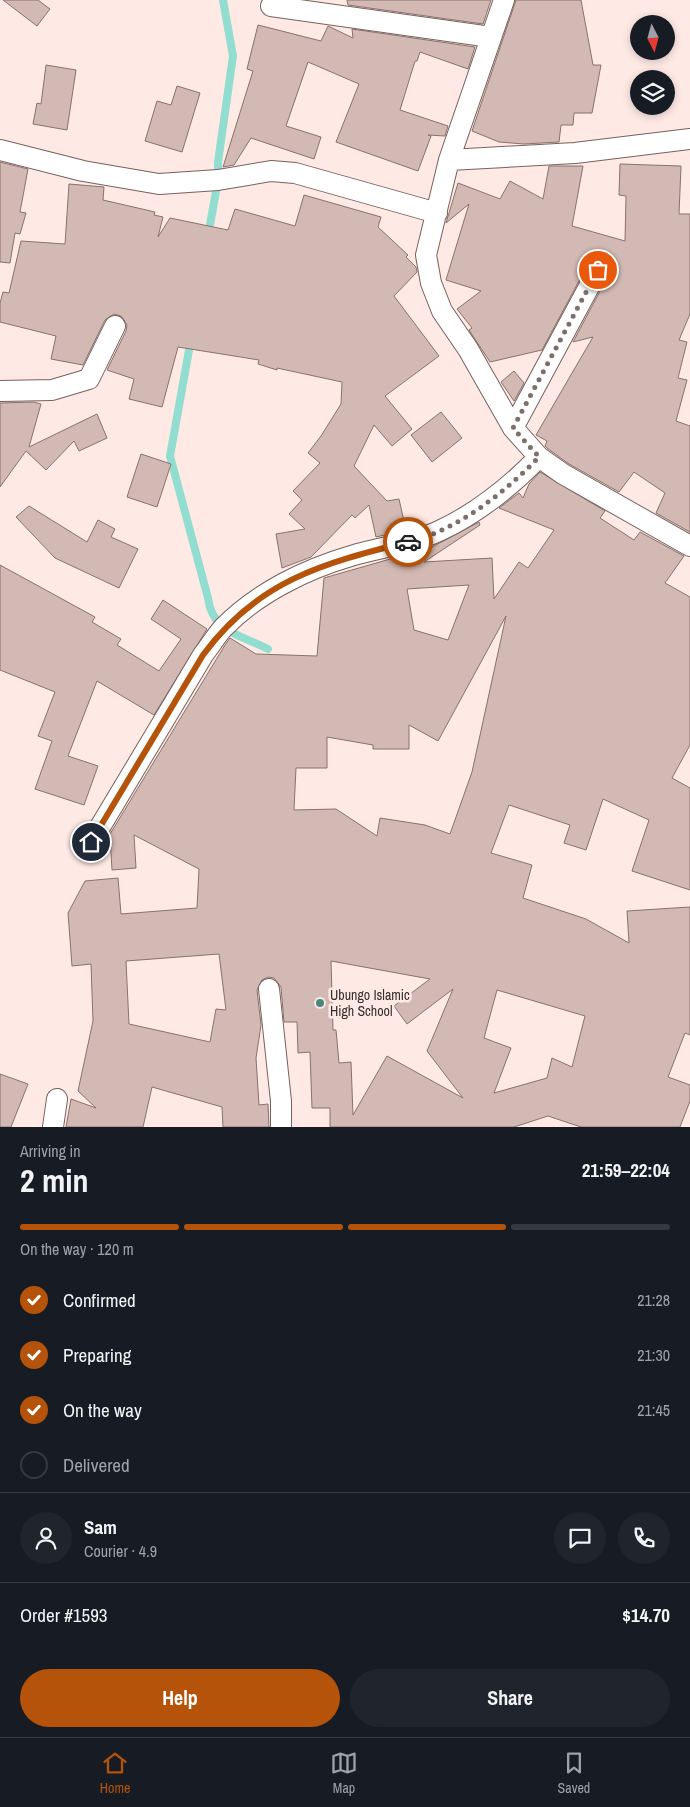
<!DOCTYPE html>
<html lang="en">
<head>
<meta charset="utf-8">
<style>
	:root { --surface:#171b24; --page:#20242c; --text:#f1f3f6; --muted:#9ea1a6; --line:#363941; --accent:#b45309 }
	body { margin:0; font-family:"Archivo Narrow",sans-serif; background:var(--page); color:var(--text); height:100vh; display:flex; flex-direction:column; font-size:19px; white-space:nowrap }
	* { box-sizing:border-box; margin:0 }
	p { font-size:16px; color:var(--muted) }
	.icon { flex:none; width:28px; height:28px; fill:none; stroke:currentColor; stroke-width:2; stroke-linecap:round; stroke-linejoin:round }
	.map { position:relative; height:1127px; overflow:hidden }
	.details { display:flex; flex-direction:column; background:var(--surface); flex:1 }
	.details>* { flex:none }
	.needle { width:32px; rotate:174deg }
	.buttons { position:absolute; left:630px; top:15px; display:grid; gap:10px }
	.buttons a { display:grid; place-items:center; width:45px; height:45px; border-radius:50%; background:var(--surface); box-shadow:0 2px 8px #0003; font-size:25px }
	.pin { position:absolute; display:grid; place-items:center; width:42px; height:42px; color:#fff; margin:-21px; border:2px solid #fff; border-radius:50%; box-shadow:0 1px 5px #0007 }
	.courier { position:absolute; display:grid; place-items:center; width:50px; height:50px; margin:-25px; border:4px solid #b45309; border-radius:50%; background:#fff; color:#222; box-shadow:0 1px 6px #0007 }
	.summary em { font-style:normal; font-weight:800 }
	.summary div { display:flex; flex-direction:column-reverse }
	.summary { display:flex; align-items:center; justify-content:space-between; height:85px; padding:0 20px }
	h1 { font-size:32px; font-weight:800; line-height:38px }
	.bar { display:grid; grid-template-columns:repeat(4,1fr); gap:8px 5px; align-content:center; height:60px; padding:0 20px }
	.bar i { height:6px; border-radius:4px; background:var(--line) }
	.bar .current { background:var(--accent) }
	.bar p { grid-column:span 4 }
	.line { display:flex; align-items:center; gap:12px; padding:0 20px; border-top:1px solid var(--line) }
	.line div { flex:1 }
	.round { display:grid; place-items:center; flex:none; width:52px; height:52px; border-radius:26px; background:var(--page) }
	ol { padding:0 20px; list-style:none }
	li { display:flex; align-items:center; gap:15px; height:55px }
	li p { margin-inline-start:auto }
	li .icon { padding:5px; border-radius:50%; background:var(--accent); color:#fff; stroke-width:4 }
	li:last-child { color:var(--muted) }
	li i { width:28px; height:28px; border:2px solid var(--line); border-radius:50% }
	.primary-button { display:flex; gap:10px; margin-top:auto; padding:10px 20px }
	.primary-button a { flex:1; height:58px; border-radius:30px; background:var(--accent); color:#fff; font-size:20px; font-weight:800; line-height:58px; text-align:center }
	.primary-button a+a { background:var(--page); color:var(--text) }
	.tab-bar { display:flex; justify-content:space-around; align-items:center; height:70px; border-top:1px solid var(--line); background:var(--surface); font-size:14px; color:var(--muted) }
	.tab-bar a { display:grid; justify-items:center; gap:2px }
	.tab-bar .current { color:var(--accent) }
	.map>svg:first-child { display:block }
</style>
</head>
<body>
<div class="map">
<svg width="690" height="1127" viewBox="0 0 690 1127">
	<rect width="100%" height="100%" fill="#fee9e5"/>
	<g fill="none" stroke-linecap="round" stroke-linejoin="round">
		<path stroke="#91ded1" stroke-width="8" d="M 208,236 L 218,180 L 218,162 L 233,56 L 223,0
			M 191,339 L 170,456 L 208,598 C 212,632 241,635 268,649"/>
	</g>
	<path fill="#d3b9b4" stroke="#89716d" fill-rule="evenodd" d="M 3,0 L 38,0 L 50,9 L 37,26 Z
		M 347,0 L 491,0 L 483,24 L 348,5 Z
		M 516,0 L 581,0 L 593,65 L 601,65 L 592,113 L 574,113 L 573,125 L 561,125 L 559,142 L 524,144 L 499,142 L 472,131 Z
		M 258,25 L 321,41 L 328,26 L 353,38 L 352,29 L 475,47 L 468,69 L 420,52 L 417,61 L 415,61 L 400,110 L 448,126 L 445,136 L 428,135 L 431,136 L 418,171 L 336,142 L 359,84 L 308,62 L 286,126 L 321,137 L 314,159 L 251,138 L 234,165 L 223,167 L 253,71 L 247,69 Z
		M 46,65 L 76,70 L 67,130 L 33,124 L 37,103 L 41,104 Z
		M 177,86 L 200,93 L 182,152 L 145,141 L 157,101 L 171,105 Z
		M 0,162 L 28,169 L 20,212 L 26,213 L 20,234 L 15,233 L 10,263 L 0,262 Z
		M 620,164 L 681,166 L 679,214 L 690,214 L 690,314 L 679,340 L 687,342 L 678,378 L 687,380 L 676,421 L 690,426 L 690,532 L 656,513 L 665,493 L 634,472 L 619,492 L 569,464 L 547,448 L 545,446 L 547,441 L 536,435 L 593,337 L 573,342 L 608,276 L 608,263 L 598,258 L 588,264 L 542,350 L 490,362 L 469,330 L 472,328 L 457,309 L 481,291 L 446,280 L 469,204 L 446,223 L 458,183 L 500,199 L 510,181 L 543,199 L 549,166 L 583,166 L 572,226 L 625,241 L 626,196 L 619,195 Z
		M 69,184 L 104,187 L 103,200 L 155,212 L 154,215 L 163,217 L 158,237 L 170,218 L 228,230 L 235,209 L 295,226 L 304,195 L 381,217 L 378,227 L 408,255 L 406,257 L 416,267 L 417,272 L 394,296 L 439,356 L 385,396 L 412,429 L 392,446 L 374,425 L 354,466 L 387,501 L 399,499 L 406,530 L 376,537 L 369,505 L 355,518 L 352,515 L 311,557 L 282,568 L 276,534 L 305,529 L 289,514 L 302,500 L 293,491 L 320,463 L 308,453 L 321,436 L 341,404 L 342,382 L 277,368 L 277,370 L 258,364 L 259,360 L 178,347 L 162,407 L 129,399 L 134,379 L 107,370 L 126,331 L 127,325 L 121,316 L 114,314 L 105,320 L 83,365 L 51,359 L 56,336 L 0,322 L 0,303 L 3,292 L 9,293 L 21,241 L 65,244 Z
		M 514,371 L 524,383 L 514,401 L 501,382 Z
		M 34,402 L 41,404 L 29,447 L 97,414 L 107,438 L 79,451 L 74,441 L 46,470 L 26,451 L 0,487 L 0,403 Z
		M 441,412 L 462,438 L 432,462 L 411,435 Z
		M 141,454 L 171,464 L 157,507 L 127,497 Z
		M 540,472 L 605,511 L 600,518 L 634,540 L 640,532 L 684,556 L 665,583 L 690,597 L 690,745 L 672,778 L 690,788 L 690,890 L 632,871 L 649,820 L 603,799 L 586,850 L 564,843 L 570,825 L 509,805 L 491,853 L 532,865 L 523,898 L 586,919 L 629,943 L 627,911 L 690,907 L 690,1035 L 685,1033 L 668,1077 L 690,1085 L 690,1101 L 680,1127 L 581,1127 L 548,1116 L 514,1127 L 330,1127 L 330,1108 L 312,1108 L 310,1052 L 298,1053 L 297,1022 L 284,1022 L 281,987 L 274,978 L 268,977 L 262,980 L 257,990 L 261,1025 L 256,1058 L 259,1105 L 268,1104 L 269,1127 L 223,1127 L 222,1107 L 152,1087 L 143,1127 L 66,1127 L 71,1099 L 96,1108 L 78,1091 L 93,1021 L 91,964 L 72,966 L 68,913 L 85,881 L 118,878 L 121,914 L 197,908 L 199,869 L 134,835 L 136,868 L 112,870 L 110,834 L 225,645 L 230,638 L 256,654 L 317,656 L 324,578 L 432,547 L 479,522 L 480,525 L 424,562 L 492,558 L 494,599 L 519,562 L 528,568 L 554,530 L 499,508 L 519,493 L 523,498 L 529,484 ZM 469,585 L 448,640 L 414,630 L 407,589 ZM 506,616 L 472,772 L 450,834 L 425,825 L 380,818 L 377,836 L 336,809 L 294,810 L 296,768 L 327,768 L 327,737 L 373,745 L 373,749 L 409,749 L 409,725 L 438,741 ZM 219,954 L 226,1010 L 216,1009 L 210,1042 L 129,1024 L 126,961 ZM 331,961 L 430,979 L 394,1006 L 407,1024 L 453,989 L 427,1051 L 463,1098 L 387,1056 L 353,1115 L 351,1062 L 339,1063 L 336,1030 L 333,1030 ZM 497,990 L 585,1016 L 572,1067 L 552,1058 L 547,1078 L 494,1093 L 511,1048 L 484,1038 Z
		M 29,506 L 87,542 L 98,520 L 115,529 L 111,537 L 138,549 L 119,588 L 55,558 L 16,517 Z
		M 0,565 L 95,617 L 92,622 L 121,639 L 117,645 L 159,671 L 181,639 L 151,619 L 163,600 L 207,629 L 154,715 L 97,681 L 68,756 L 98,766 L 84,805 L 35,789 L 52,741 L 38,736 L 55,692 L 0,670 Z
		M 0,1074 L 28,1084 L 11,1127 L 0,1127 Z"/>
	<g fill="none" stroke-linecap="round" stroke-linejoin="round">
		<g stroke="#78615d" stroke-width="22">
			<path id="street" d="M 504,0 L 449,160 L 426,255 L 431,283 L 442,311 L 468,349 L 513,428 L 539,457 L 563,474 L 690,546
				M 271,6 L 491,37
				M 0,150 L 83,171 L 159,184 L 218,180 L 271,171 L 295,173 L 437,213
				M 449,160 L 575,153 L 690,139
				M 0,391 L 52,390 L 89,379 L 115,326
				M 513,428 L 598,270
				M 91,842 L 203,655 C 210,646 216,636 223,628 C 257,593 306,569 351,556 C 381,547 411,544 439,531 C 478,513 510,487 539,457
				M 269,989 L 281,1101 L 281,1127
				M 53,1127 L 57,1099"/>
		</g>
		<use href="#street" stroke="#fff" stroke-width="20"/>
	</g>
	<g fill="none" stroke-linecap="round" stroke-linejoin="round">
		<path stroke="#7d6f6d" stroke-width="5" stroke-dasharray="0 9" d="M 408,542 C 458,530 504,493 539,457 L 513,428 L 598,270"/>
		<path stroke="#b45309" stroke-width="6" d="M 91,842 L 203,655 C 257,581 323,563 408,542"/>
	</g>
	<circle fill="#44887e" stroke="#fee9e5" stroke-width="2" cx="320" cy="1003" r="5"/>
	<g text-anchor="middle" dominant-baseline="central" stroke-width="5" stroke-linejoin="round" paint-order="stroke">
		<g font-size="14" fill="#382e2c" stroke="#fee9e5" text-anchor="start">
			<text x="330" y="995">Ubungo Islamic<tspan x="330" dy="16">High School</tspan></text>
		</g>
	</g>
</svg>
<div class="buttons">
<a><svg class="needle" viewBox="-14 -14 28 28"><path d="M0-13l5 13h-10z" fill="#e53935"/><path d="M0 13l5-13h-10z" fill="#9ea1a6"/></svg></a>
<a><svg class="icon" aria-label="layers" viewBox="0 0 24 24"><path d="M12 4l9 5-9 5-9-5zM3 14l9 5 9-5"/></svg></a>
</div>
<div class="pin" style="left:598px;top:270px;background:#ea580c"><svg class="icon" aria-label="bag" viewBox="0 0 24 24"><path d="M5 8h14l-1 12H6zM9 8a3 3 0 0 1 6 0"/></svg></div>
<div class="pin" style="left:91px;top:842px;background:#1f2937"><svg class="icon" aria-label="home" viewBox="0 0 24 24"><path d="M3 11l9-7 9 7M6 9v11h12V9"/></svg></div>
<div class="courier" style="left:408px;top:542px"><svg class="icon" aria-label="car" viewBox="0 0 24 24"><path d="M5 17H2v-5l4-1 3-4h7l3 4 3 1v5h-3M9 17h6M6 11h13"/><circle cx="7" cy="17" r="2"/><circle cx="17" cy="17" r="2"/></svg></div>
</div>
<section class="details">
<div class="summary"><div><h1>2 min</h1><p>Arriving in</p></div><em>21:59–22:04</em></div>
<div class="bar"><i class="current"></i><i class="current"></i><i class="current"></i><i></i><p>On the way · 120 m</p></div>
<ol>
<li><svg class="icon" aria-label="check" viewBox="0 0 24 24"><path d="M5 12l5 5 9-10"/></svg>Confirmed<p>21:28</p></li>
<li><svg class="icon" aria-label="check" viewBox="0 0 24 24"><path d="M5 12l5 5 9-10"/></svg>Preparing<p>21:30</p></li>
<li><svg class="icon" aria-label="check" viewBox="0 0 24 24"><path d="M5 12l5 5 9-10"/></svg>On the way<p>21:45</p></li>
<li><i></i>Delivered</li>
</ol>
<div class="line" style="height:90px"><a class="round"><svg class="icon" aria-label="person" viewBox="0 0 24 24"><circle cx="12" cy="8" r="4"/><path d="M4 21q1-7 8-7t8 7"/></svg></a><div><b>Sam</b><p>Courier · 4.9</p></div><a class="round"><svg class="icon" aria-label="chat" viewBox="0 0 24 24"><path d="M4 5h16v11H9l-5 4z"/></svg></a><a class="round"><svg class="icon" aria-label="phone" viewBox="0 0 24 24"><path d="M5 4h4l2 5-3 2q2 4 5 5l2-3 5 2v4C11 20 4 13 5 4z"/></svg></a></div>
<div class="line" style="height:65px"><div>Order #1593</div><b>$14.70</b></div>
<div class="primary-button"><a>Help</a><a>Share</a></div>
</section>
<nav class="tab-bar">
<a class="current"><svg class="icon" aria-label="home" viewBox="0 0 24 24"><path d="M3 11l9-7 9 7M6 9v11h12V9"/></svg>Home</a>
<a><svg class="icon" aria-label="map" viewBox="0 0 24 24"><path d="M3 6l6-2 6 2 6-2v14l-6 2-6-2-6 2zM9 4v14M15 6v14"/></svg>Map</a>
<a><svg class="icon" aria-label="saved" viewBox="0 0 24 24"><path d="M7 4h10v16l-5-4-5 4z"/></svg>Saved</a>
</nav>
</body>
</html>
